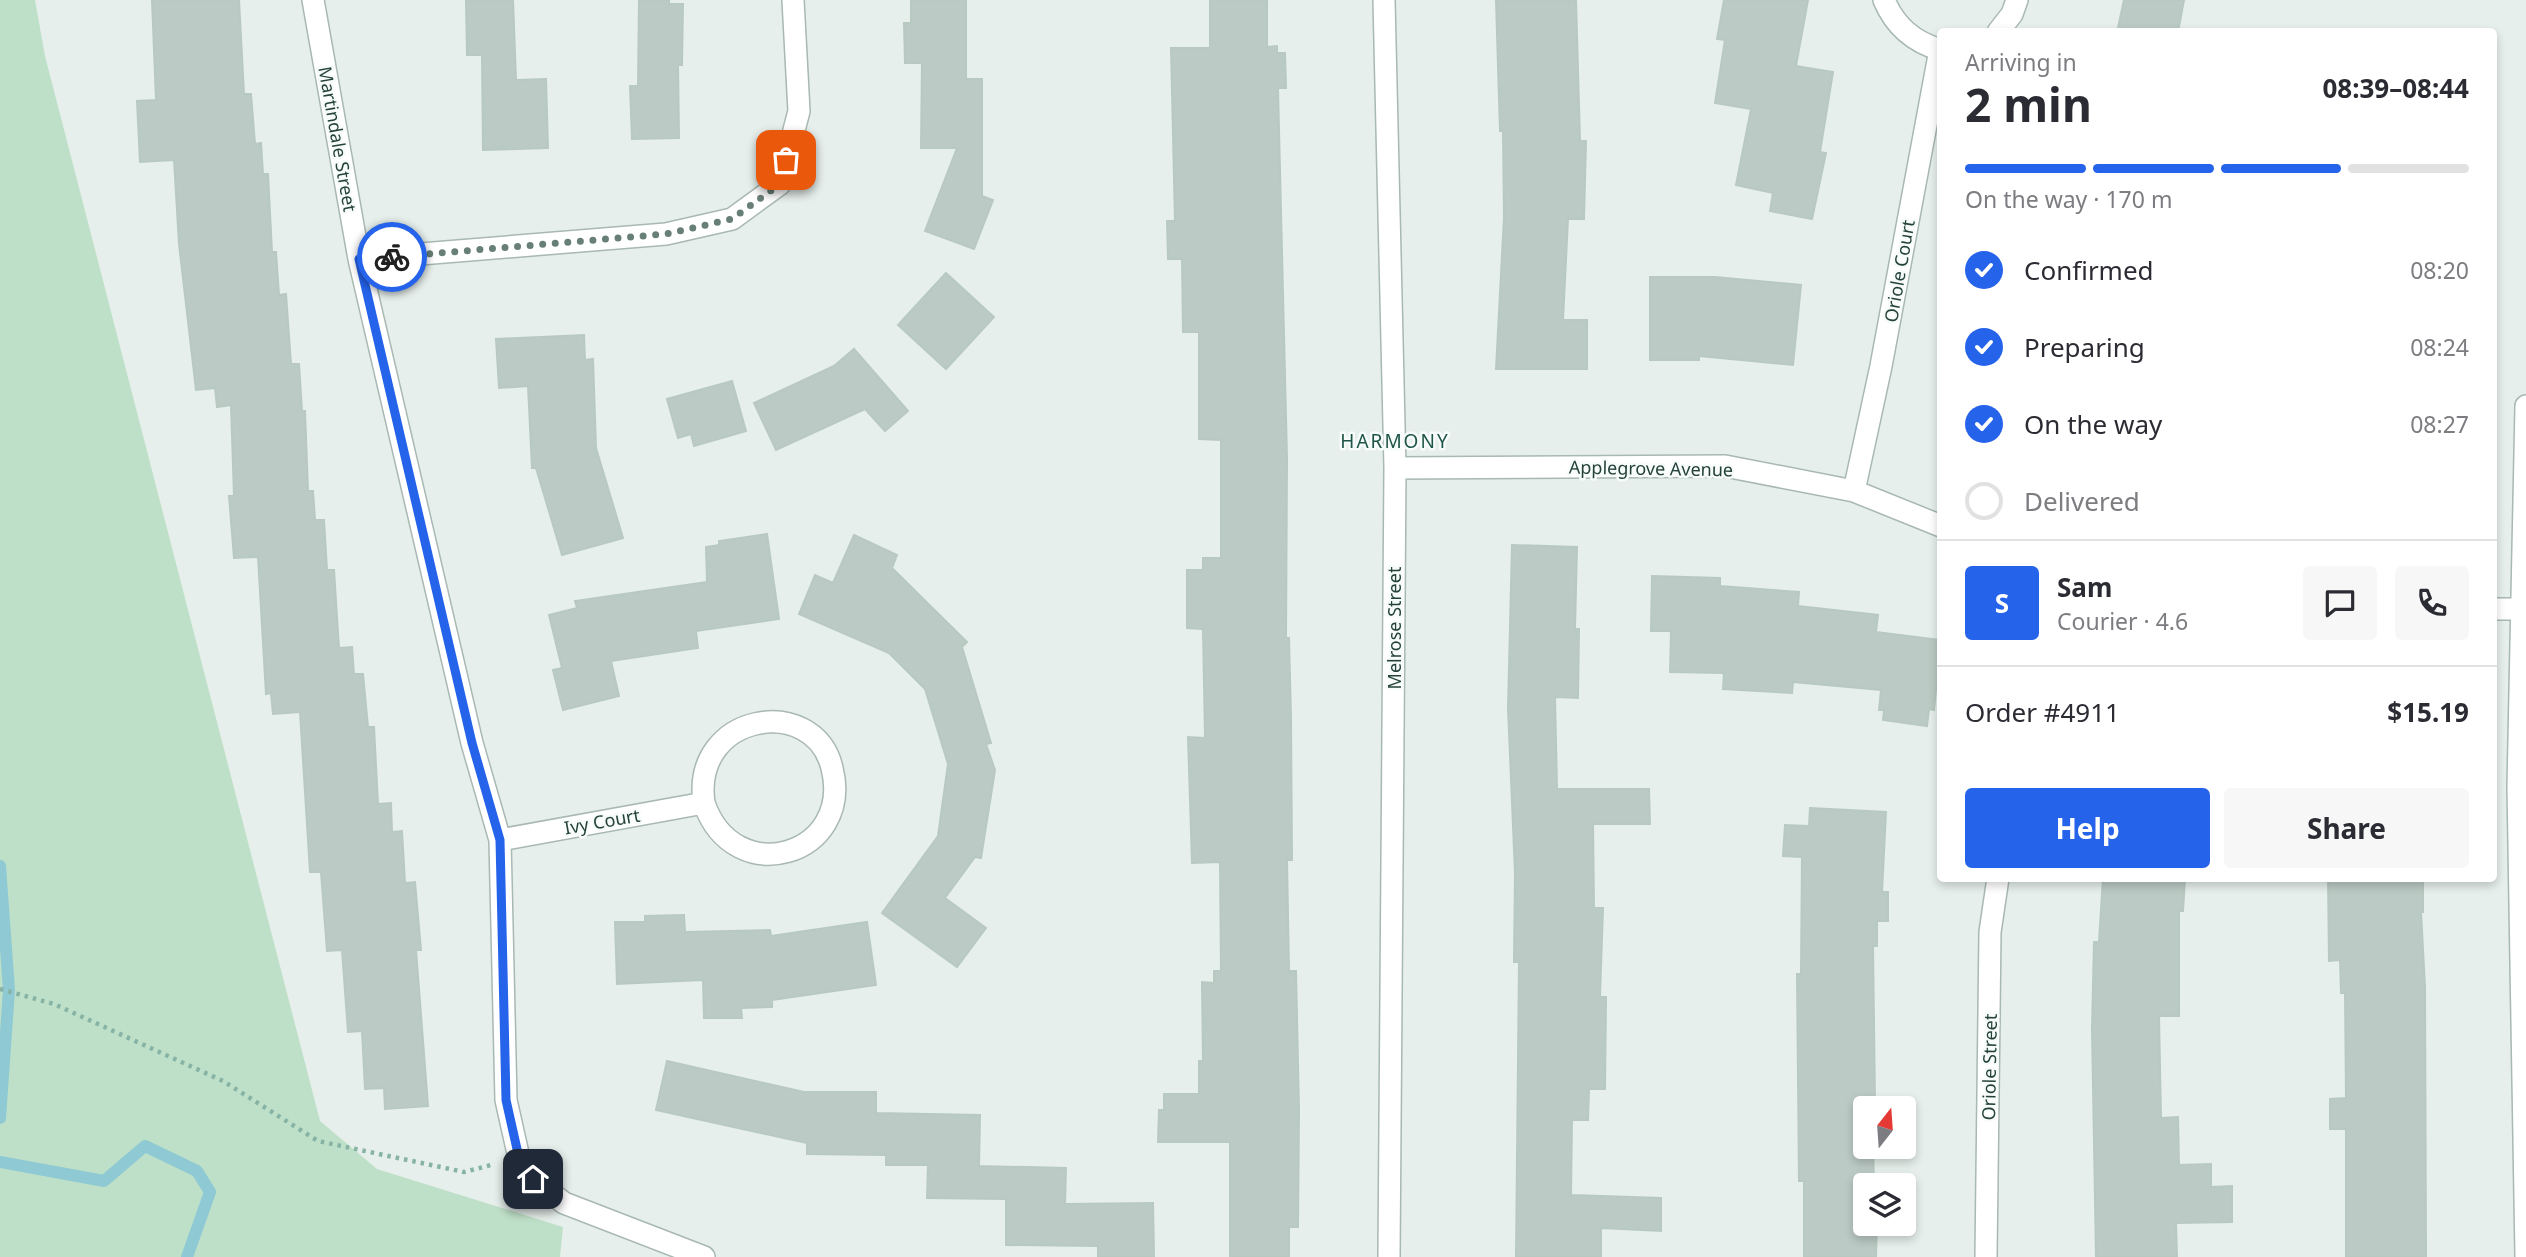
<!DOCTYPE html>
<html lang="en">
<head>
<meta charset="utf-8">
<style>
	:root { --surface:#fff; --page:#f7f7f7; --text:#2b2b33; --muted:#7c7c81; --line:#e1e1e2; --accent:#2563eb }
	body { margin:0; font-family:"Noto Sans",sans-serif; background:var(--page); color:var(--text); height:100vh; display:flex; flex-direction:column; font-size:26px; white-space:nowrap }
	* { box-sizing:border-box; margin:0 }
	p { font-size:23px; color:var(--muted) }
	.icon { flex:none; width:38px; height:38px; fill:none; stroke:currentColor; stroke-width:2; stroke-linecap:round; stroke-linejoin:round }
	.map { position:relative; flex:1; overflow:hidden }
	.side { position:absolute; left:1937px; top:28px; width:560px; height:854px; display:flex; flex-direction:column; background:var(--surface); border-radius:7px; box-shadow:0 4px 10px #0003 }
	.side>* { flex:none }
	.needle { width:46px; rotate:17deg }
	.tools { position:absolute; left:1853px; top:1096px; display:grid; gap:14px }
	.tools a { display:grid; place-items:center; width:63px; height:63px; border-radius:7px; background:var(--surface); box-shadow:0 4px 10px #0003; font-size:35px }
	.pin { position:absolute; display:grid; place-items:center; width:60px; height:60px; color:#fff; margin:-30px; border-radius:14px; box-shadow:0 4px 10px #0006 }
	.courier { position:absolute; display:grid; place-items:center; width:70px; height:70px; margin:-35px; border:5px solid #2563eb; border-radius:50%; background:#fff; color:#222; box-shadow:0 2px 9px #0007 }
	.head em { font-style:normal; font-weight:700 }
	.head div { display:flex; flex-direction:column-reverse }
	.head { display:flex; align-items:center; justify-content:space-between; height:119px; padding:0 28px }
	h1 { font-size:46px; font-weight:700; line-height:52px }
	.bar { display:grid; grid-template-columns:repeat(4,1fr); gap:10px 7px; align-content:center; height:84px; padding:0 28px }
	.bar i { height:9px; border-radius:5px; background:var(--line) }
	.bar .current { background:var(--accent) }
	.bar p { grid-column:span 4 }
	.line { display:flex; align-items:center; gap:18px; padding:0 28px; border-top:2px solid var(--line) }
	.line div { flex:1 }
	.round { display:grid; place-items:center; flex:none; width:74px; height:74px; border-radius:7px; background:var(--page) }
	ol { padding:0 28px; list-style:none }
	li { display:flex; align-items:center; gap:21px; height:77px }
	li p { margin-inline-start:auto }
	li .icon { padding:7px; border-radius:50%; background:var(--accent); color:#fff; stroke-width:4 }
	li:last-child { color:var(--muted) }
	li i { width:38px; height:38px; border:4px solid var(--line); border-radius:50% }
	.button { display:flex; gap:14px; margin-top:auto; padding:14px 28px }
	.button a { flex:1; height:80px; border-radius:7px; background:var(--accent); color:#fff; font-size:28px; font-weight:700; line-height:80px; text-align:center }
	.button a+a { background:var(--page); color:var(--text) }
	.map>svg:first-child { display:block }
</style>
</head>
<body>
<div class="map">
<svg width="2526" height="1257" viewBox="0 0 2526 1257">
	<rect width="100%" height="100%" fill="#e6efeb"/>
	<path fill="#bfe0c8" d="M 0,0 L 35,0 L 45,56 L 320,1121 L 377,1169 L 563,1227 L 560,1257 L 0,1257 Z"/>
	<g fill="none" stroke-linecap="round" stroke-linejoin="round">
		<path stroke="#8ec9d4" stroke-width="12" d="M 0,866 L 9,990 L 0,1118
			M 0,1162 L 104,1181 L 145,1146 L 197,1171 L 210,1192 L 187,1257"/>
	</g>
	<path fill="#bbcac4" stroke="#b8c9c2" stroke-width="2" d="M 152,0 L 239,0 L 244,94 L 251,94 L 255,144 L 261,143 L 263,174 L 268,174 L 272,252 L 276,252 L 279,295 L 286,294 L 291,364 L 299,364 L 302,411 L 305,411 L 308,491 L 313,491 L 315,520 L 324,520 L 327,570 L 334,570 L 339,648 L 352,647 L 354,674 L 363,674 L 368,727 L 374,727 L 378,804 L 391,803 L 392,832 L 402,831 L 405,883 L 415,882 L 421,950 L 416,950 L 428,1106 L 385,1109 L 384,1088 L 365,1089 L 362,1031 L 348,1032 L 342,950 L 327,951 L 321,872 L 310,872 L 300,712 L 273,714 L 271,693 L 266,694 L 258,557 L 234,558 L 229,496 L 234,496 L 231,405 L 217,407 L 215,388 L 196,390 L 179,244 L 174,160 L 140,162 L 137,101 L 156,100 Z
		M 466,0 L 513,0 L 516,80 L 546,79 L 548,148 L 483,150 L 482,55 L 467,55 Z
		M 639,0 L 669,0 L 669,4 L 683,4 L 682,65 L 678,65 L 679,138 L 632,139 L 630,86 L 638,86 Z
		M 911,0 L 966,0 L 966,79 L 982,79 L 982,196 L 993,200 L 974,249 L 925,231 L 957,148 L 921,148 L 922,63 L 905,63 L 904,23 L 911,23 Z
		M 1210,0 L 1267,0 L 1267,47 L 1277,46 L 1277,53 L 1285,53 L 1286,88 L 1278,88 L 1287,459 L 1286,638 L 1289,638 L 1291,718 L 1292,860 L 1287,860 L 1289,971 L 1296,971 L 1299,1110 L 1298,1227 L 1289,1227 L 1289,1257 L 1230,1257 L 1230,1142 L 1158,1142 L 1159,1110 L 1164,1110 L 1164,1094 L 1199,1094 L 1199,1061 L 1203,1061 L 1202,982 L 1214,983 L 1214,971 L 1221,971 L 1220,862 L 1192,863 L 1188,737 L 1205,738 L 1203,629 L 1187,628 L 1187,570 L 1203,570 L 1203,558 L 1221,558 L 1221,440 L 1199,439 L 1199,332 L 1183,332 L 1182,259 L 1168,259 L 1167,221 L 1175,221 L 1171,48 L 1210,48 Z
		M 1496,0 L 1576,0 L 1580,141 L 1586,141 L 1584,219 L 1568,219 L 1563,320 L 1587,320 L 1587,369 L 1496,369 L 1504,217 L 1503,131 L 1500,131 Z
		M 1724,0 L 1808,0 L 1796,66 L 1833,72 L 1820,152 L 1826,153 L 1812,219 L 1770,211 L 1773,193 L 1736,185 L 1751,109 L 1715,103 L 1725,40 L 1717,39 Z
		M 2124,0 L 2184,0 L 2178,32 L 2117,32 Z
		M 946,273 L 994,317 L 946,369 L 898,325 Z
		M 1650,277 L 1715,277 L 1801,285 L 1793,365 L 1699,356 L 1699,360 L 1650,360 Z
		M 584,335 L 585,360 L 593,359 L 596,448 L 623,538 L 562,555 L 536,468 L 532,468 L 528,386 L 499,388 L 496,339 Z
		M 854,349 L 908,411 L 885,431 L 865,409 L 776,450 L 754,403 L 834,366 Z
		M 732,381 L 746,431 L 694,446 L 691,434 L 678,438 L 667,399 Z
		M 767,534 L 779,619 L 696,631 L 698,648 L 611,661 L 619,696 L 563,710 L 553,670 L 562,668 L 549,615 L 577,608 L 575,601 L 707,582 L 706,547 L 719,545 L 719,541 Z
		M 854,535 L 897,555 L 892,568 L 967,642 L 962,647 L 991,743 L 986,744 L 995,770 L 981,858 L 975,857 L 945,898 L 986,928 L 957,967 L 882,913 L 938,836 L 948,764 L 925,689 L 889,653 L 799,614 L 815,575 L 833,583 Z
		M 1512,545 L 1577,547 L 1575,629 L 1579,629 L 1578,698 L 1555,697 L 1557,789 L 1649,789 L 1650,824 L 1593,824 L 1594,908 L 1603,908 L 1600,997 L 1606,997 L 1605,1089 L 1589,1089 L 1588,1120 L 1572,1120 L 1571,1195 L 1661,1198 L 1661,1231 L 1601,1228 L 1601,1257 L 1516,1257 L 1519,962 L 1514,962 L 1515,873 L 1508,708 Z
		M 1652,576 L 1720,578 L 1720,586 L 1799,592 L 1798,606 L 1878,615 L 1876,632 L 1941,640 L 1934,710 L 1929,709 L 1927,726 L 1883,720 L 1884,710 L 1879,710 L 1881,690 L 1793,682 L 1792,693 L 1723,689 L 1724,673 L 1670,672 L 1671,631 L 1651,631 Z
		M 1810,808 L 1886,812 L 1882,892 L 1888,892 L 1888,921 L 1877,921 L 1877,946 L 1873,946 L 1875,1103 L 1873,1108 L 1866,1108 L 1866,1146 L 1873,1146 L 1874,1185 L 1866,1185 L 1866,1223 L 1877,1223 L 1876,1257 L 1804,1257 L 1804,1181 L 1799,1181 L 1797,974 L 1801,974 L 1802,857 L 1783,856 L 1785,825 L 1809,826 Z
		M 2103,878 L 2185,878 L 2183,911 L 2179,911 L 2179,1016 L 2159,1016 L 2161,1118 L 2178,1117 L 2179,1165 L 2211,1164 L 2211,1187 L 2232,1186 L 2232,1222 L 2176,1223 L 2177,1257 L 2096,1257 L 2092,1029 L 2094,942 L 2099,942 Z
		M 2328,878 L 2423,878 L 2423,912 L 2421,912 L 2425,987 L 2426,1257 L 2346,1257 L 2346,1129 L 2330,1129 L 2330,1099 L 2346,1098 L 2345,993 L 2341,993 L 2340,960 L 2329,961 Z
		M 684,915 L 685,932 L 770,930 L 771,936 L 867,922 L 876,985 L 772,1000 L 772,1007 L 741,1008 L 742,1018 L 704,1018 L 703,980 L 617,984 L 615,922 L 645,922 L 645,916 Z
		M 667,1061 L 804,1092 L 876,1092 L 876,1113 L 980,1115 L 979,1166 L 1066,1168 L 1065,1204 L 1153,1203 L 1154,1257 L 1098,1257 L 1098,1246 L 1006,1245 L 1006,1199 L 927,1198 L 928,1165 L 886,1165 L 886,1155 L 807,1154 L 807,1143 L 656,1110 Z"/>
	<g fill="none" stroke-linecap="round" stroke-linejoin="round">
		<g stroke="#a8b8b2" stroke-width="24">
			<path id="street" d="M 313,0 L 359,259 L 472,743 L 500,840 L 506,1100 L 519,1158 L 533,1179 L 564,1203 L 704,1257
				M 1384,0 L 1395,468 L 1389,1257
				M 1884,0 C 1895,26 1913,42 1941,50
				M 1998,32 L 2012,14 L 2017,0
				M 359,259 L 666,234 L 732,219 L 780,184 L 799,111 L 793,0
				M 2526,406 L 2518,787 L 2526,1256
				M 1395,468 L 1725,466 L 1854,491 L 1941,526
				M 1854,491 L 1881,366 L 1940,50
				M 2494,609 L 2522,609
				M 500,840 L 704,803 C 691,713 814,693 832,768 C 854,856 734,891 704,803
				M 1986,1257 L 1990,932 L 1998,878"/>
		</g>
		<path stroke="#86b3a5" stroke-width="4.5" stroke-dasharray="3.5 5" stroke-linecap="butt" d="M 0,989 L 54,1004 L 223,1081 L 318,1141 L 464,1172 L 491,1165"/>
		<use href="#street" stroke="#fff" stroke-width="21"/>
	</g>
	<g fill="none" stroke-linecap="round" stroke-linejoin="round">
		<path stroke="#687f78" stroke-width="7" stroke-dasharray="0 12.6" d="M 392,257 L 666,234 L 732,219 L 780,184 L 786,160"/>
		<path stroke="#2563eb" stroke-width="9" d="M 392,257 L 359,259 L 472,743 L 500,840 L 506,1100 L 519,1158 L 533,1179"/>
	</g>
	<g text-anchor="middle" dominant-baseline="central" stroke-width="5" stroke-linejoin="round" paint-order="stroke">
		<g font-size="18" fill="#24423a" stroke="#f7fbf9">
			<text transform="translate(338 139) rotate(80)">Martindale Street</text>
			<text transform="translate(1899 271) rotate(-80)">Oriole Court</text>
			<text transform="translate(1651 468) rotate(1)">Applegrove Avenue</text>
			<text transform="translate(1394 628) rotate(-90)">Melrose Street</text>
			<text transform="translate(602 821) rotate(-10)">Ivy Court</text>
			<text transform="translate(1989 1067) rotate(-89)">Oriole Street</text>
		</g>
		<g font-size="19" letter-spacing="2" fill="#1f5548" stroke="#f7fbf9">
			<text x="1395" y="441">HARMONY</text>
		</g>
	</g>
</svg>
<div class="tools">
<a><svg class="needle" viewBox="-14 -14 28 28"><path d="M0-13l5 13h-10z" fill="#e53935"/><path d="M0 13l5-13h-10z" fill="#7c7c81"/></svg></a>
<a><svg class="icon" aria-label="layers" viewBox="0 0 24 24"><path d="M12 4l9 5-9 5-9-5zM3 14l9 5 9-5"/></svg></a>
</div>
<div class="pin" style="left:786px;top:160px;background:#ea580c"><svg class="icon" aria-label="bag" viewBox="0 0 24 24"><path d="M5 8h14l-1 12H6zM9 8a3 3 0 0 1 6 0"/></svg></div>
<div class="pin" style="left:533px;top:1179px;background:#1f2937"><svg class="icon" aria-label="home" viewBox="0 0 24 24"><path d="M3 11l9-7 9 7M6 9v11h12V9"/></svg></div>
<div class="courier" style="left:392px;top:257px"><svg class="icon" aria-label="bike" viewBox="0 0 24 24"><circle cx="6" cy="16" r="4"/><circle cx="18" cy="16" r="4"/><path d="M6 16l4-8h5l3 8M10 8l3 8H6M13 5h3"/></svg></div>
<section class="side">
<div class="head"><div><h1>2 min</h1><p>Arriving in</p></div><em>08:39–08:44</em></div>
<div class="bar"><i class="current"></i><i class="current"></i><i class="current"></i><i></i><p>On the way · 170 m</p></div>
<ol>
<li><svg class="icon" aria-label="check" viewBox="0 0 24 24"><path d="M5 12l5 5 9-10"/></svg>Confirmed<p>08:20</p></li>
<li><svg class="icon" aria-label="check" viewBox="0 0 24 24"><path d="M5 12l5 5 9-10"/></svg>Preparing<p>08:24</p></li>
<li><svg class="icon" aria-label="check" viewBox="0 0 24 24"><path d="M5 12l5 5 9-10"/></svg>On the way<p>08:27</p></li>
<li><i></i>Delivered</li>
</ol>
<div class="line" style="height:126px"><b class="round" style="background:var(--accent);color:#fff">S</b><div><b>Sam</b><p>Courier · 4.6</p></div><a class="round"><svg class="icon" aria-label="chat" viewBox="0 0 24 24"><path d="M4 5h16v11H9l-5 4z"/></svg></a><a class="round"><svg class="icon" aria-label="phone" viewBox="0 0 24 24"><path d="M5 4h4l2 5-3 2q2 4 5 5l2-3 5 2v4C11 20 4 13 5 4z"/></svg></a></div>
<div class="line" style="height:91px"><div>Order #4911</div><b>$15.19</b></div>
<div class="button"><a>Help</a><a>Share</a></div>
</section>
</div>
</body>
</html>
